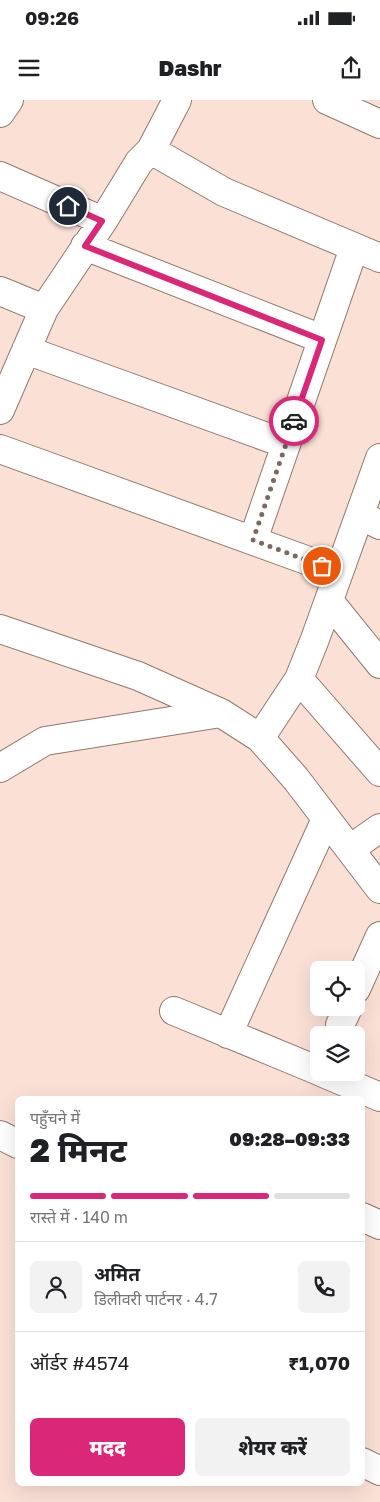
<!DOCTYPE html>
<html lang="hi">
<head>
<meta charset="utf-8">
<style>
	:root { --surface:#fff; --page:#f2f2f2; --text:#202124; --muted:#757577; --line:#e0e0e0; --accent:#db2777 }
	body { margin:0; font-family:"Golos Text","Noto Sans Devanagari",sans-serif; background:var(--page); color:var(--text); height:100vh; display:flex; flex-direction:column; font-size:19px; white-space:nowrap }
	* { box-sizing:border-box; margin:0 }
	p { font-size:16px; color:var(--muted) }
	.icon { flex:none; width:28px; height:28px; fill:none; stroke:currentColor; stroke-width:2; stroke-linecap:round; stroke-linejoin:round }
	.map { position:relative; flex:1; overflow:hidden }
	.drawer { position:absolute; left:15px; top:996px; width:350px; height:390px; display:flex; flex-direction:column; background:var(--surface); border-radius:8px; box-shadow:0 5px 20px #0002 }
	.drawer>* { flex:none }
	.fabs { position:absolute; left:310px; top:861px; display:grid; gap:10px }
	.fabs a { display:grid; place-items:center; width:55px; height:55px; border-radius:8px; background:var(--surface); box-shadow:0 5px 20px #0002; font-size:25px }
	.pin { position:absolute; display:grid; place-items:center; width:42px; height:42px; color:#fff; margin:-21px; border:2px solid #fff; border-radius:50%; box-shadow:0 1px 5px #0007 }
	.courier { position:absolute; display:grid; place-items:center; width:50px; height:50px; margin:-25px; border:4px solid #db2777; border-radius:50%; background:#fff; color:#222; box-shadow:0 1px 6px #0007 }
	.headline em { font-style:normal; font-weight:800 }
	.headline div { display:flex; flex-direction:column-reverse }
	.headline { display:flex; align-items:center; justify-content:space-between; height:85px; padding:0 15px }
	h1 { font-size:32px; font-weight:800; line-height:38px }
	.bar { display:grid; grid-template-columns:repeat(4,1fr); gap:8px 5px; align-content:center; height:60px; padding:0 15px }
	.bar i { height:6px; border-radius:4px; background:var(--line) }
	.bar .active { background:var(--accent) }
	.bar p { grid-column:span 4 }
	.line { display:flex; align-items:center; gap:12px; padding:0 15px; border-top:1px solid var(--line) }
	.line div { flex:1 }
	.round { display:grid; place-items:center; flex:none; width:52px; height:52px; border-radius:8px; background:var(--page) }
	.primary-button { display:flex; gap:10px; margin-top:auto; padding:10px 15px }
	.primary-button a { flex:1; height:58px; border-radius:8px; background:var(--accent); color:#fff; font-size:20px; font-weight:800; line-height:58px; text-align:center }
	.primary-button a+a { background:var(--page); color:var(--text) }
	.status { display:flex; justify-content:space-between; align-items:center; height:35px; padding:0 25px; background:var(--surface); direction:ltr }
	.status svg { height:14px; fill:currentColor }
	header { display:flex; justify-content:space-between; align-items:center; height:65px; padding:0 15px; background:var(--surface); font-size:22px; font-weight:800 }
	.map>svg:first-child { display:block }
</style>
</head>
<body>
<div class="status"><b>09:26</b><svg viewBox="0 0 49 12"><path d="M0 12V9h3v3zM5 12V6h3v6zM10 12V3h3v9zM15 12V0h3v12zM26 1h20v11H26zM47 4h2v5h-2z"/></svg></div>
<header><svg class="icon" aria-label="menu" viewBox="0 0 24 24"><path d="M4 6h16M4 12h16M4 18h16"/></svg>Dashr<svg class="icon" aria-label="share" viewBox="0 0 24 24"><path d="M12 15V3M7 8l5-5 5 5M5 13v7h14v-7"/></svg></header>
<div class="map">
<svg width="380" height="1402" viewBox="0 0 380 1402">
	<rect width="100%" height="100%" fill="#fbe0d6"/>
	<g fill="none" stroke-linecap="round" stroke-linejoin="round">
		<g stroke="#94776c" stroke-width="30">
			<path id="minor" d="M 327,0 L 380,24
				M 0,13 L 9,0
				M 151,50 L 224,92 L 380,158
				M 0,76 L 103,121
				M 85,146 L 322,239
				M 0,191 L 44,209
				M 26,250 L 286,344
				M 0,310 L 44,209 L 103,121 L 139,62 L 151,50 L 177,0
				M 0,349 L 339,472
				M 360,415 L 380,425
				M 253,440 L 354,148
				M 329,501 L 380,564
				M 0,529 L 138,576 L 221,613 L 260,638 L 296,679 L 380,789
				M 299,579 L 380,672
				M 260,638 L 299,579 L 315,539 L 380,358
				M 0,668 L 45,641 L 221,613
				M 350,749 L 380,728
				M 356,889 L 380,836
				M 174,911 L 319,971
				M 340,925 L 348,908
				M 228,934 L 326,719
				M 321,972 L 380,997
				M 0,1035 L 18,1044
				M 362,1117 L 380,1125
				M 362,1362 L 380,1371"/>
		</g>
		<use href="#minor" stroke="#fff" stroke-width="28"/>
	</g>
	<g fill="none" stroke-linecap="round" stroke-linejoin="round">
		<path stroke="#7a6862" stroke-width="5" stroke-dasharray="0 9" d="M 294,321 L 253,440 L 322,466"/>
		<path stroke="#db2777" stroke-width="6" d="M 68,106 L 102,121 L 85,146 L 322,240 L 294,321"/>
	</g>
</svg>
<div class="fabs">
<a><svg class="icon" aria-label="locate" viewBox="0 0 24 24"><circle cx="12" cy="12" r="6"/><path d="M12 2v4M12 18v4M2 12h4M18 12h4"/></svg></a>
<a><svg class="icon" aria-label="layers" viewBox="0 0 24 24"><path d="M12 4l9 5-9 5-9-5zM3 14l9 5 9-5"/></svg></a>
</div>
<div class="pin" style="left:322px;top:466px;background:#ea580c"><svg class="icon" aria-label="bag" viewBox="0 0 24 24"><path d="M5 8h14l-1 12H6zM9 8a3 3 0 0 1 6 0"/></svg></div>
<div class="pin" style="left:68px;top:106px;background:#1f2937"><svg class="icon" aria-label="home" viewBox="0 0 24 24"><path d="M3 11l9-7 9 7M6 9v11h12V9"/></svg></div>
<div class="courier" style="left:294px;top:321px"><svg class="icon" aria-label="car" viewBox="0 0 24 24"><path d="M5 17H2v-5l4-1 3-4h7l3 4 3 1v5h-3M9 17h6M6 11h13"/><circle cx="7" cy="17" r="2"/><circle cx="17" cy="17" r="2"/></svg></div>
<section class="drawer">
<div class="headline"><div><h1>2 मिनट</h1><p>पहुँचने में</p></div><em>09:28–09:33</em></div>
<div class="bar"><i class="active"></i><i class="active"></i><i class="active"></i><i></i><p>रास्ते में · 140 m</p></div>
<div class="line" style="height:90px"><a class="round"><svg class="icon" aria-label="person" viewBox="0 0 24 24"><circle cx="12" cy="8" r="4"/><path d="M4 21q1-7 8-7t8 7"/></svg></a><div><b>अमित</b><p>डिलीवरी पार्टनर · 4.7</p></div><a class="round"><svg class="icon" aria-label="phone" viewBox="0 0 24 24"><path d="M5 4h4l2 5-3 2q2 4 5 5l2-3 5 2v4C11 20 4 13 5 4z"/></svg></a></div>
<div class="line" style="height:65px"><div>ऑर्डर #4574</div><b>₹1,070</b></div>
<div class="primary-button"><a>मदद</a><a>शेयर करें</a></div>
</section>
</div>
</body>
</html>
